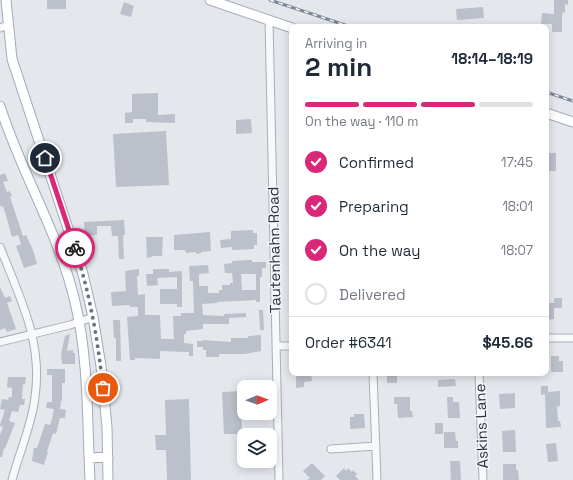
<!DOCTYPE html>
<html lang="en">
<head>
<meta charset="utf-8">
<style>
	:root { --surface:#fff; --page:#f2f2f3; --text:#1f2937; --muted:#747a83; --line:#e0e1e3; --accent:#db2777 }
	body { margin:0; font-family:"Space Grotesk",sans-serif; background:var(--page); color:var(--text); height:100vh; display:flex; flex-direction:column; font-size:15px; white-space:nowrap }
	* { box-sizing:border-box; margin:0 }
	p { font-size:13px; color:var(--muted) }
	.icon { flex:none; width:22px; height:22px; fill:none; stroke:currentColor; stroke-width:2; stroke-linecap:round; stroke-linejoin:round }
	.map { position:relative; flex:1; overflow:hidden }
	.sheet { position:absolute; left:289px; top:24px; width:260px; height:352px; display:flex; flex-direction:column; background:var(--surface); border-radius:8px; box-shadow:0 2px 10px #0003 }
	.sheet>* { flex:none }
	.needle { width:26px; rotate:89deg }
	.controls { position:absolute; left:237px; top:380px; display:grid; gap:8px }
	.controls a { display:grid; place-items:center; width:40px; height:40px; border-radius:8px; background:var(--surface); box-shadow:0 2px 10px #0003; font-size:20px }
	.pin { position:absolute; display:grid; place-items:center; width:34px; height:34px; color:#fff; margin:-17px; border:2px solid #fff; border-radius:50%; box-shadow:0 1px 4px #0007 }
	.courier { position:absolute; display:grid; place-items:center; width:40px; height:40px; margin:-20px; border:3px solid #db2777; border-radius:50%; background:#fff; color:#222; box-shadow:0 1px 5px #0007 }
	.headline em { font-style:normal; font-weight:700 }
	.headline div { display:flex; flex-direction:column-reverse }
	.headline { display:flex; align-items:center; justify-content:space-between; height:68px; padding:0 16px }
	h1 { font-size:26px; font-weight:700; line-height:30px }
	.bar { display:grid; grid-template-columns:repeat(4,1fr); gap:6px 4px; align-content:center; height:48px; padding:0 16px }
	.bar i { height:5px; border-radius:3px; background:var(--line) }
	.bar .active { background:var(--accent) }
	.bar p { grid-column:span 4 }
	.line { display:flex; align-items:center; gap:10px; padding:0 16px; border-top:1px solid var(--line) }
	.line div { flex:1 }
	ol { padding:0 16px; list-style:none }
	li { display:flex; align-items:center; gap:12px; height:44px }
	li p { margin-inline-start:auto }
	li .icon { padding:4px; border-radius:50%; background:var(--accent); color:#fff; stroke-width:4 }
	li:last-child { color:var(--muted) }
	li i { width:22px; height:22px; border:2px solid var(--line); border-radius:50% }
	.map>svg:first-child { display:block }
</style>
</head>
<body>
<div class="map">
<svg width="573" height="480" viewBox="0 0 573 480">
	<rect width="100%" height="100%" fill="#e4e7ec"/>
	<path fill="#bbc0ca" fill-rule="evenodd" d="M 47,0 L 66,0 L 66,9 L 47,9 Z
		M 554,0 L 568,0 L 568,5 L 565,4 L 565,13 L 563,12 L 562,16 L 562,32 L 552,32 L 552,24 L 541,24 L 542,13 L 554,14 Z
		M 124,2 L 134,6 L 131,17 L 120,14 Z
		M 483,7 L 484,18 L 457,20 L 456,9 Z
		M 158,93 L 158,115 L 175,114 L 175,123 L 146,122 L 146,119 L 133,119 L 133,123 L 125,123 L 125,113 L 132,112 L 132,94 Z
		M 251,119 L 252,133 L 236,134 L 236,120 Z
		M 166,131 L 169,185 L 116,187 L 113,134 Z
		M 546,153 L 556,153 L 556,171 L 546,171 Z
		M 5,173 L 8,181 L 3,182 L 7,192 L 10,191 L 12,196 L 10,197 L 23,236 L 26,235 L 33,250 L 37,264 L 24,268 L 16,246 L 21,244 L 18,235 L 12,237 L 7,219 L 3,206 L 1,207 L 0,204 L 0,175 Z
		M 124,220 L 125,235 L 123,235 L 124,259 L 119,259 L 118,236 L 112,236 L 111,226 L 97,226 L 97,235 L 85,236 L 84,222 Z
		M 253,230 L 253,233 L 257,233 L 257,245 L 254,245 L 254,249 L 232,250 L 232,247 L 221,248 L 220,240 L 231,239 L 231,231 Z
		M 210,232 L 211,251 L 201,252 L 201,253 L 196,254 L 196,252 L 186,253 L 185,250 L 174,250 L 174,235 Z
		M 146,237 L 163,237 L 162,256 L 152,256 L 152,257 L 147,258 Z
		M 249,260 L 252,260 L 252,262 L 266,262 L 266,268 L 262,268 L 262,277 L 260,277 L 260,302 L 256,302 L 256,300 L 217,302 L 217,303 L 202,304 L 203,315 L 224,316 L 224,314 L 246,313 L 246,317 L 229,318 L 229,324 L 203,324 L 203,329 L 186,331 L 186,334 L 184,334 L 184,343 L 193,344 L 193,356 L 189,356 L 189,352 L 160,351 L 160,359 L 135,358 L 135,360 L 130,360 L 127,317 L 138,316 L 138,307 L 130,307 L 130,305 L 112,306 L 111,292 L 126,291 L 125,271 L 139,269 L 139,276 L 137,276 L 138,295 L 145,294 L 145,315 L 160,315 L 161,339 L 174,339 L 173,316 L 181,316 L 181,313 L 194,313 L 193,281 L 190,281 L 189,266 L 208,265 L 209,273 L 199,274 L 199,286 L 208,286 L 208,293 L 219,293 L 219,290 L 222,290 L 222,285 L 230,285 L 230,283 L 233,283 L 232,273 L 225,273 L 224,264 L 232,263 L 232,261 ZM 241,274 L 256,274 L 256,290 L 242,290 Z
		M 153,269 L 169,269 L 169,272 L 182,271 L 182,307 L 177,307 L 177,304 L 160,304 L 160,289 L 177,289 L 177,277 L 157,278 L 158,285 L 147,286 L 146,274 L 153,274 Z
		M 0,287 L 5,298 L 10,296 L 12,301 L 7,303 L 16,329 L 7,332 L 5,328 L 0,330 Z
		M 554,298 L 562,298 L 562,308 L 554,308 L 554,319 L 546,320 L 546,303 L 554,303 Z
		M 259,310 L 263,310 L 264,330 L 260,330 Z
		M 113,320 L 120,320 L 121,361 L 116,361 L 116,338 L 114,338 Z
		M 70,334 L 67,351 L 73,350 L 73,353 L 75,353 L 75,364 L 62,364 L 61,354 L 65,336 Z
		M 261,335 L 261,351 L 244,354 L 219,354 L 219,357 L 206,357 L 206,350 L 203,350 L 203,347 L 197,347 L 197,341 L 203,341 L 203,340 L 231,342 L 231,338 L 248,338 L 248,336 Z
		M 551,356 L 559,356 L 559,361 L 563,361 L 563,372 L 551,372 Z
		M 47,369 L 65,369 L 65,383 L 62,383 L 62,401 L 61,401 L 60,409 L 66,410 L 65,418 L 60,418 L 56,434 L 53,433 L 47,451 L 48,452 L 44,465 L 32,461 L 34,448 L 37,448 L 45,424 L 50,425 L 52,419 L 54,409 L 46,408 L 47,402 L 52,402 L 52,375 L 47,375 Z
		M 296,373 L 311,373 L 312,381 L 304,382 L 304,387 L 296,388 Z
		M 391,373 L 397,373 L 397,383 L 387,383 L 387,376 L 391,376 Z
		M 8,377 L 26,377 L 25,384 L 23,384 L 22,399 L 25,399 L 24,405 L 20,405 L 18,412 L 12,411 L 9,421 L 15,423 L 5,449 L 4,448 L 2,457 L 0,457 L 0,435 L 3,427 L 0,426 L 0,425 L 5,410 L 0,409 L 2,399 L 8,400 L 9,397 L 12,397 L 12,388 L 7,387 Z
		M 455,379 L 456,386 L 438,387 L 438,380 Z
		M 541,386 L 548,386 L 548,392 L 560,391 L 560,406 L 557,407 L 558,421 L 560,421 L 561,427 L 546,428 L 545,394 L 541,395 Z
		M 241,391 L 242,434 L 224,434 L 222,392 Z
		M 515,393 L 515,408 L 500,409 L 499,394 Z
		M 394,397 L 410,397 L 410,411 L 412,411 L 413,417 L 398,418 L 397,404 L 394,404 Z
		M 447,397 L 453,397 L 453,402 L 459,402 L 460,418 L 448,418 Z
		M 189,399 L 191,480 L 167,480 L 166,450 L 156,450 L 155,435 L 166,435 L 165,400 Z
		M 354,414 L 364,414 L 365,428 L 350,429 L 350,417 L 354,417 Z
		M 435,423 L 443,423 L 443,434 L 435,434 Z
		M 515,430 L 516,452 L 503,452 L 502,431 Z
		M 444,432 L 455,432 L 456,441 L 458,441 L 458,448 L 444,448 Z
		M 556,443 L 558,461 L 548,462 L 546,444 Z
		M 450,461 L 460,461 L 461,480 L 451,480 Z
		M 312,463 L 325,476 L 321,480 L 307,480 L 310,478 L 303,471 Z
		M 503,464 L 516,464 L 516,470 L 518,470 L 519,480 L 503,480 Z
		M 344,468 L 346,471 L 348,468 L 352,472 L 353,470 L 357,474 L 355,476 L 359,480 L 340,480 L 336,476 Z"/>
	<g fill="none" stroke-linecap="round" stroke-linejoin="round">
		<g stroke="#a9aeb7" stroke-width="9">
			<path id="minor" d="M 269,20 L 279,480
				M 0,28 L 8,25
				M 0,247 C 20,298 43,341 35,397 C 32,425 19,453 12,480
				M 546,338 L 573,338
				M 0,342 L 70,325 L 93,317
				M 276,346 L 292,346
				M 373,373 L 377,480
				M 479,373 L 483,480
				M 331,449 L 376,446"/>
		</g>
		<g stroke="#a3abb8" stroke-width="11">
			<path id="major" d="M 6,0 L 12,59 L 83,274 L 93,317 L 101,366 L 107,427 L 108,480
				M 210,0 L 292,28
				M 0,106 C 21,173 59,233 75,302 C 89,360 87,421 90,480
				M 546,113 L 573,122
				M 89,458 L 108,457"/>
		</g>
		<use href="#minor" stroke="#f7f8fa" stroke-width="7"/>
		<use href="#major" stroke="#fff" stroke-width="9"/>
		<g stroke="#7d8696" stroke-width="3">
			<path id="rail" d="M 270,0 L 351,27
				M 546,92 L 573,101"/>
		</g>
		<use href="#rail" stroke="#f4f6f9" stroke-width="1.5" stroke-dasharray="4.5" stroke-linecap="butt"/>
	</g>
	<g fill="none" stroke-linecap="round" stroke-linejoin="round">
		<path stroke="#6c737f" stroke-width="4" stroke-dasharray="0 7.2" d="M 75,248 C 90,294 98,341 103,388"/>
		<path stroke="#db2777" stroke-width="5" d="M 45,158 L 75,248"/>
	</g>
	<g text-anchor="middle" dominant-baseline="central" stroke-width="3" stroke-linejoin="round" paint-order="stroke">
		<g font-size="15" fill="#2b3445" stroke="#f4f6f9">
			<text transform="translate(274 250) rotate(-91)">Tautenhahn Road</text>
			<text transform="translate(481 426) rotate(-92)">Askins Lane</text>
		</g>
	</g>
</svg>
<div class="controls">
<a><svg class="needle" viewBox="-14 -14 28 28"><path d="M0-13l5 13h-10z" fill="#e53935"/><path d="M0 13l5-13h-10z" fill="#747a83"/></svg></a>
<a><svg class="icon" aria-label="layers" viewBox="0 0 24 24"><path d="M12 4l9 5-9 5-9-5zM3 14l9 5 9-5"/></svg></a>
</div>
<div class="pin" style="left:103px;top:388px;background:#ea580c"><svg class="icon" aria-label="bag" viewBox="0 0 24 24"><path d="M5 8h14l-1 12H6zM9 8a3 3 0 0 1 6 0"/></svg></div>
<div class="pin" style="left:45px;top:158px;background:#1f2937"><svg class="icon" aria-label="home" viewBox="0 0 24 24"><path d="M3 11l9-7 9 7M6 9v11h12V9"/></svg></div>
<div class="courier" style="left:75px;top:248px"><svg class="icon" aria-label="bike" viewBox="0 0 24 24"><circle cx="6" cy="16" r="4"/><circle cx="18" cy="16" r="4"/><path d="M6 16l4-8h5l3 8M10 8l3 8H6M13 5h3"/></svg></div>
<section class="sheet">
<div class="headline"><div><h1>2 min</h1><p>Arriving in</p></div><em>18:14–18:19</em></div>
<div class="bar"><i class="active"></i><i class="active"></i><i class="active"></i><i></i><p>On the way · 110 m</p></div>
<ol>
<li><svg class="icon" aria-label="check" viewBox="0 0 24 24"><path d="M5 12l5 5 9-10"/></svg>Confirmed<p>17:45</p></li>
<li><svg class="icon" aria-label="check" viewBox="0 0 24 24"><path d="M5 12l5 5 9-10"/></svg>Preparing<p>18:01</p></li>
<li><svg class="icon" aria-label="check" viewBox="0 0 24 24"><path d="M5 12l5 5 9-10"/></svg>On the way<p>18:07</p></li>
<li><i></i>Delivered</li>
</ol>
<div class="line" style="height:52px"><div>Order #6341</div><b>$45.66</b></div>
</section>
</div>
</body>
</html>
